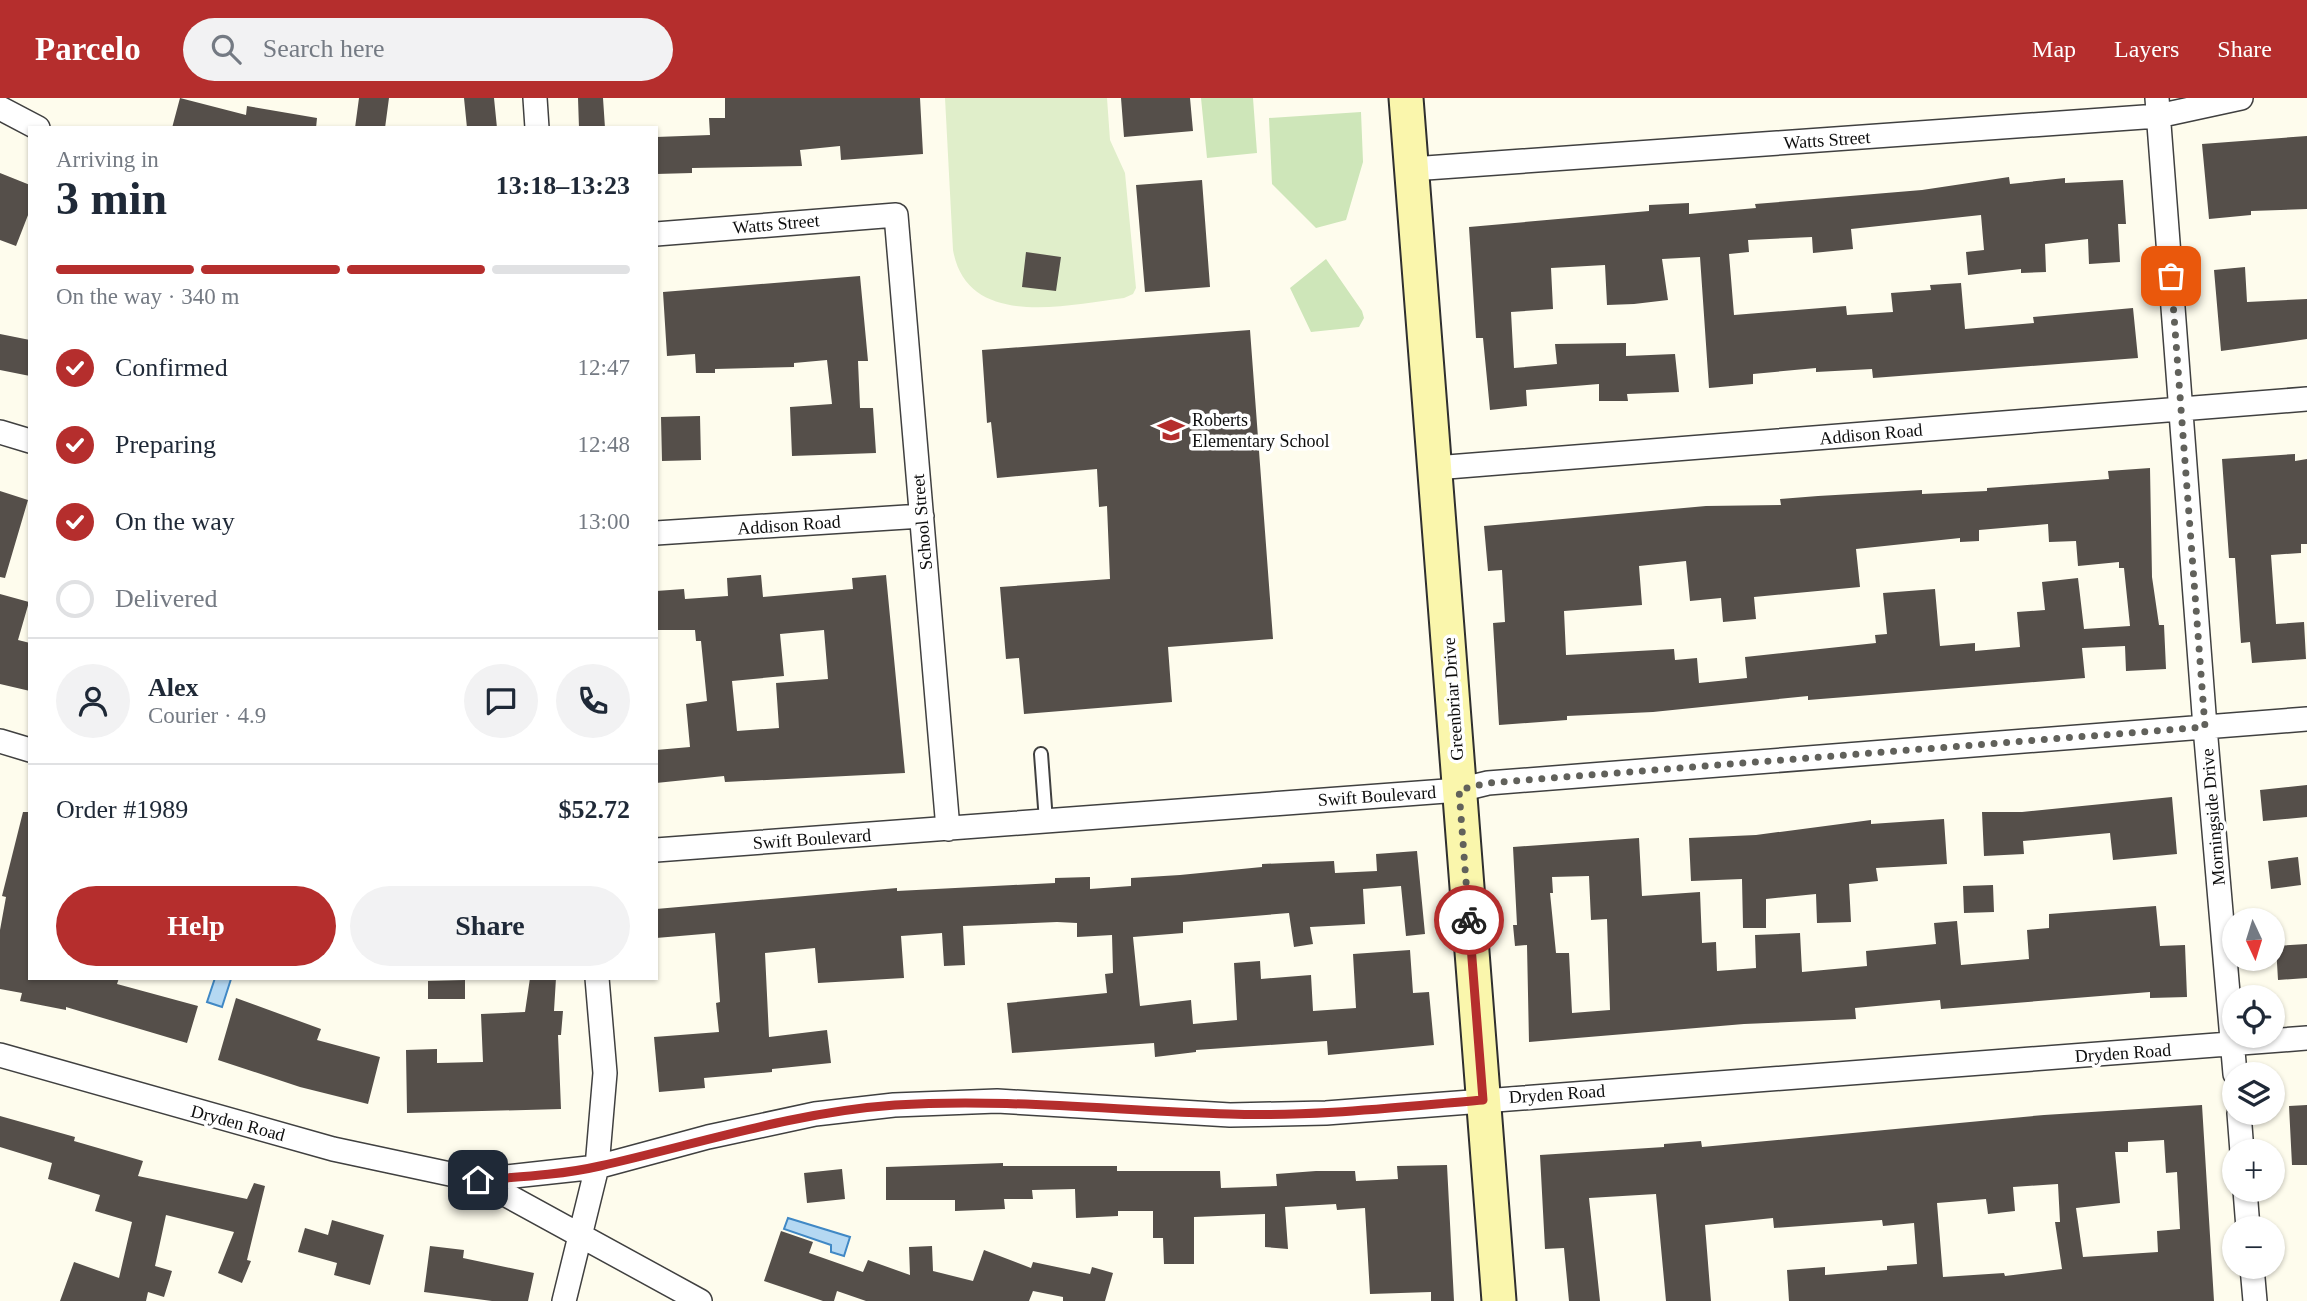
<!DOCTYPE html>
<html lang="en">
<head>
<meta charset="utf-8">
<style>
	:root { --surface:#fff; --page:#f2f2f3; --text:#1f2937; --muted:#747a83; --line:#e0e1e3; --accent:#b52e2d }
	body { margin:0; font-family:"Times New Roman",serif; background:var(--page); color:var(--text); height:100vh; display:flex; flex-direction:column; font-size:26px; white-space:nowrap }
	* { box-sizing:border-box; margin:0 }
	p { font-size:23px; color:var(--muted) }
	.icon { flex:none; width:38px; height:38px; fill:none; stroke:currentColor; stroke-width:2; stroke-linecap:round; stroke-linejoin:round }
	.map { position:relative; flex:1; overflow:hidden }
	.sheet { position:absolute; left:28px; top:28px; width:630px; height:854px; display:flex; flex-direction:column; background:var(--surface); border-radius:0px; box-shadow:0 2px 5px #0004 }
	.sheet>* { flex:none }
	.needle { width:46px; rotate:176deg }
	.buttons { position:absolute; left:2222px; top:810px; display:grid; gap:14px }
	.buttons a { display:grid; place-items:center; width:63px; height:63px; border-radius:50%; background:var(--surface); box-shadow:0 2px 5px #0004; font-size:35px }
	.pin { position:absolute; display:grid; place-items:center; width:60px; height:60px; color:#fff; margin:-30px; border-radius:14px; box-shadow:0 4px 10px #0006 }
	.courier { position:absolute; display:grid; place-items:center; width:70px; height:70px; margin:-35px; border:5px solid #b52e2d; border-radius:50%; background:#fff; color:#222; box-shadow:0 2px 9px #0007 }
	.headline em { font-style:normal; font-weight:700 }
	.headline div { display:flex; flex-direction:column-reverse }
	.headline { display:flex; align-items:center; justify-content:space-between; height:119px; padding:0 28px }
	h1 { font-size:46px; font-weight:700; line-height:52px }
	.bar { display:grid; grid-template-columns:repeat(4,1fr); gap:10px 7px; align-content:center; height:84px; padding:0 28px }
	.bar i { height:9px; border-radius:5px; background:var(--line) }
	.bar .current { background:var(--accent) }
	.bar p { grid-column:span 4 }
	.line { display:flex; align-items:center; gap:18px; padding:0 28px; border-top:2px solid var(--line) }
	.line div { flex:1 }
	.round { display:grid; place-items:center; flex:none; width:74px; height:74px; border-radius:37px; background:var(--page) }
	ol { padding:0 28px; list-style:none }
	li { display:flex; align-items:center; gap:21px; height:77px }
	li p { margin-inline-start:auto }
	li .icon { padding:7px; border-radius:50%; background:var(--accent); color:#fff; stroke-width:4 }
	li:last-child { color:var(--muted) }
	li i { width:38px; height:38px; border:4px solid var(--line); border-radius:50% }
	.button { display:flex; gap:14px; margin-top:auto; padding:14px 28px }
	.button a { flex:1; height:80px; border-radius:42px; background:var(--accent); color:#fff; font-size:28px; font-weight:700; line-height:80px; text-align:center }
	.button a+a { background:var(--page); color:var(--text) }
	header { display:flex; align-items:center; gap:42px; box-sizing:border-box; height:98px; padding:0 35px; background:var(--accent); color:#fff }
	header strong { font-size:33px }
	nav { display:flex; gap:38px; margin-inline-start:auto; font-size:24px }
	.search { width:490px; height:63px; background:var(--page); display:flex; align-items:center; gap:18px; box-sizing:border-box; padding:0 24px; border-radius:38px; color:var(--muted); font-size:26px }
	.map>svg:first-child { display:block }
</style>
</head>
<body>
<header>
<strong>Parcelo</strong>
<div class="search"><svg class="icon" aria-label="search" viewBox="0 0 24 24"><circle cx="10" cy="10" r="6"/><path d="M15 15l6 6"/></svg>Search here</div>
<nav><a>Map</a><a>Layers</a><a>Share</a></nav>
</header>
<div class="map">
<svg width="2307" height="1203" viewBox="0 0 2307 1203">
	<rect width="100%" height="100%" fill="#fefced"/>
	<path fill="#cee6b9" d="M 1201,0 L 1253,0 L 1257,55 L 1207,60 Z
		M 1361,14 L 1363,64 L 1346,122 L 1316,130 L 1272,86 L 1269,20 Z
		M 1326,161 L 1362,213 L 1364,220 L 1359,229 L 1311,234 L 1290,190 Z"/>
	<path fill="#e0eeca" d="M 945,0 L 1107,0 L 1110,42 L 1125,75 L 1136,190 L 1133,196 L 1124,200 C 1067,207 967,232 953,152 Z"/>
	<path fill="#b5d8f2" stroke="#4088c5" stroke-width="2" d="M 215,880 L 231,881 L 222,909 L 207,904 Z
		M 788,1120 L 850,1139 L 844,1158 L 831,1154 L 831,1147 L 784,1131 Z"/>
	<path fill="#554f4a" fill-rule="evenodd" d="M 180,0 L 246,17 L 247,8 L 317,20 L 316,30 L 172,30 Z
		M 359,0 L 389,0 L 385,30 L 355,30 Z
		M 464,0 L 494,0 L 497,30 L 467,30 Z
		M 578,0 L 603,0 L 605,30 L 579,30 Z
		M 725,0 L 920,0 L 923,56 L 841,62 L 840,48 L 800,52 L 802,68 L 692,70 L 692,75 L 656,76 L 656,39 L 710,37 L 709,20 L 725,20 Z
		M 1121,0 L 1190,0 L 1193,33 L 1124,39 Z
		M 2307,38 L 2307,111 L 2251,113 L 2251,117 L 2209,121 L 2202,46 Z
		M 0,75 L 30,87 L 30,112 L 16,148 L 0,142 Z
		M 2009,79 L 2010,86 L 2065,80 L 2065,85 L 2123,82 L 2126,126 L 2118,126 L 2120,164 L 2089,166 L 2088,141 L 2045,146 L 2046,174 L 2021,175 L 2021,171 L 1968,177 L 1966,154 L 1984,152 L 1981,117 L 1851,131 L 1853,151 L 1813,155 L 1812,139 L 1748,142 L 1749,154 L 1729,156 L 1734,217 L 1846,208 L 1847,217 L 1893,214 L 1891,195 L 1931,192 L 1930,187 L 1961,185 L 1965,231 L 2034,225 L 2033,219 L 2133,210 L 2138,260 L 1873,280 L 1872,271 L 1816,274 L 1816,270 L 1753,276 L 1753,286 L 1709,290 L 1700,159 L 1662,161 L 1668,202 L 1634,206 L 1607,207 L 1605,167 L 1551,170 L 1553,211 L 1511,214 L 1514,270 L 1557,266 L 1555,246 L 1626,245 L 1626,258 L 1675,256 L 1679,294 L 1627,296 L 1628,303 L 1599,303 L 1599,286 L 1526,292 L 1527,308 L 1490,312 L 1483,240 L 1476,240 L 1469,129 L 1649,113 L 1649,107 L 1689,105 L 1689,116 L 1756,110 L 1755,106 L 1922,92 Z
		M 1202,82 L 1210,189 L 1145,194 L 1136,87 Z
		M 1026,154 L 1061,159 L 1056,193 L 1022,189 Z
		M 2245,169 L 2247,204 L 2307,201 L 2307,241 L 2221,253 L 2214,172 Z
		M 860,178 L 868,263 L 858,263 L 860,310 L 873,310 L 876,355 L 792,358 L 790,309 L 832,306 L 827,262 L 794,265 L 794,269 L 715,271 L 715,275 L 696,275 L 695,256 L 667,258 L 663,194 Z
		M 1250,232 L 1273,541 L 1168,549 L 1172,604 L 1024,616 L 1019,560 L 1006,561 L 1000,489 L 1110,481 L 1107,408 L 1099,409 L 1097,371 L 997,380 L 991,324 L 987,325 L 982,252 Z
		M 0,236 L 30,242 L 30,278 L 0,272 Z
		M 700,318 L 701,362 L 662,363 L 661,319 Z
		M 2295,356 L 2295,363 L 2307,361 L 2307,446 L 2301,446 L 2301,455 L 2271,457 L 2276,526 L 2304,524 L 2306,561 L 2252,565 L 2250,544 L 2241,545 L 2235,460 L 2229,460 L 2222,361 Z
		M 2150,370 L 2152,479 L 2159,527 L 2164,527 L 2166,571 L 2126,573 L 2125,548 L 2082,550 L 2085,580 L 1808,602 L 1808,598 L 1653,614 L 1567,618 L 1567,622 L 1499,627 L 1493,525 L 1505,524 L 1502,472 L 1488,473 L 1484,428 L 1706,408 L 1781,407 L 1780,401 L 1818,398 L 1922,392 L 1922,396 L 1987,393 L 1987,390 L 2109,381 L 2108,373 ZM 2048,426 L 2049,444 L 2076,443 L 2078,468 L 2119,464 L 2119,470 L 2124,470 L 2130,528 L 2084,531 L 2078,480 L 2042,484 L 2045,512 L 2017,514 L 2020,549 L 1975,553 L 1975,545 L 1940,548 L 1935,491 L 1883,495 L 1887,536 L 1875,537 L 1876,545 L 1745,559 L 1747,580 L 1699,585 L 1697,560 L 1675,562 L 1674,551 L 1566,557 L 1564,513 L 1642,507 L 1639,468 L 1686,463 L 1690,503 L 1721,500 L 1723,524 L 1756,521 L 1754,499 L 1860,489 L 1856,451 L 1960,440 L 1960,444 L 1979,443 L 1979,432 Z
		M 0,393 L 28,402 L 5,480 L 0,479 Z
		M 761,477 L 763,499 L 853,491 L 852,480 L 886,477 L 905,675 L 725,684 L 724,678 L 656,685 L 656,652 L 690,649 L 686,606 L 707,603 L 701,543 L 696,543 L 695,532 L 656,532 L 656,493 L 684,491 L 685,501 L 728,498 L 727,480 ZM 824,532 L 828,581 L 776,585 L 779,630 L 737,633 L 732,583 L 784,578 L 780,536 Z
		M 0,496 L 29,504 L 18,542 L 30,545 L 30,593 L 0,586 Z
		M 2307,687 L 2307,719 L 2263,723 L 2260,692 Z
		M 2172,699 L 2177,756 L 2113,762 L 2110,735 L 2023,743 L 2024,756 L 1984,758 L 1982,714 L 2022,714 Z
		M 23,714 L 30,714 L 30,880 L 119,880 L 117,886 L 198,908 L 187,945 L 66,909 L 66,912 L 20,903 L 22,895 L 0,891 L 0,832 L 6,799 L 2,798 Z
		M 1944,721 L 1947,766 L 1876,770 L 1878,783 L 1849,786 L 1851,824 L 1817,825 L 1816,796 L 1766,801 L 1766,830 L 1743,830 L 1742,781 L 1691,783 L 1689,740 L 1756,737 L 1871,722 L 1871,726 Z
		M 1639,740 L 1642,798 L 1700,794 L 1702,845 L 1716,844 L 1717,873 L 1756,870 L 1755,837 L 1800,835 L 1802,874 L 1867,868 L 1866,853 L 1936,846 L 1934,825 L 1957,823 L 1961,867 L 2029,861 L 2027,832 L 2049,830 L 2049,816 L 2156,808 L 2160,848 L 2185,847 L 2187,899 L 2150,900 L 2150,894 L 1941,911 L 1940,902 L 1855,910 L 1856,921 L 1744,926 L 1529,944 L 1527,847 L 1515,848 L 1513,827 L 1517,827 L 1513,749 ZM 1589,778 L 1591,822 L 1607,821 L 1610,912 L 1572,915 L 1569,855 L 1556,855 L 1550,795 L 1553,795 L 1552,779 Z
		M 1417,753 L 1425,836 L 1406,838 L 1401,788 L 1363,791 L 1365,826 L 1310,829 L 1313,846 L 1294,849 L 1289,815 L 1183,824 L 1183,835 L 1133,839 L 1140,908 L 1191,902 L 1193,926 L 1237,922 L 1234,865 L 1260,863 L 1261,881 L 1311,877 L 1313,913 L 1356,910 L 1353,856 L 1410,852 L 1413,895 L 1429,894 L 1434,947 L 1328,957 L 1327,943 L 1196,952 L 1196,954 L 1155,959 L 1154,945 L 1012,955 L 1007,905 L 1107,895 L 1105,876 L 1113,875 L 1112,837 L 1077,839 L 1077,825 L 1057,824 L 963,828 L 965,867 L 944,868 L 942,835 L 901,838 L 904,880 L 818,885 L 815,850 L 765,855 L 769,939 L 827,932 L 831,965 L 772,971 L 772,974 L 704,980 L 705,990 L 659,994 L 654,939 L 719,934 L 716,905 L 720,904 L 715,835 L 656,840 L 656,811 L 897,790 L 897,793 L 1055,785 L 1055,780 L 1090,779 L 1090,791 L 1131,788 L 1131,780 L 1180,777 L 1262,769 L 1262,766 L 1334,763 L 1335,775 L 1377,773 L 1376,756 Z
		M 2298,759 L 2301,787 L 2271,791 L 2268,763 Z
		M 1993,787 L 1994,814 L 1964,815 L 1963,788 Z
		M 2307,846 L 2307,880 L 2278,882 L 2276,848 Z
		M 530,880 L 556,880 L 554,913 L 563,913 L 561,937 L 558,937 L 561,1011 L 407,1015 L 406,952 L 437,951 L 437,965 L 483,964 L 481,916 L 525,914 Z
		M 465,882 L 465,901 L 428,901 L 428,883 Z
		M 236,900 L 321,931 L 317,942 L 380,959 L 368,1006 L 300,989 L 218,962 Z
		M 2202,1007 L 2214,1203 L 1789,1203 L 1787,1172 L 1825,1169 L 1825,1177 L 1887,1172 L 1887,1168 L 1917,1166 L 1914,1125 L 1883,1128 L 1882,1122 L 1774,1130 L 1773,1120 L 1705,1127 L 1711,1203 L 1666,1203 L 1656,1096 L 1589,1100 L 1600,1203 L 1569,1203 L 1564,1150 L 1545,1151 L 1540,1057 L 1664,1049 L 1664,1046 L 1701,1043 L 1702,1049 L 2044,1017 ZM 2164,1042 L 2166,1075 L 2177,1074 L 2180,1131 L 2157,1133 L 2158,1154 L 2083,1159 L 2076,1110 L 2120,1105 L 2115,1054 L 2128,1054 L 2128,1044 ZM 2058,1086 L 2060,1124 L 2055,1124 L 2062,1171 L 2005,1178 L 2004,1175 L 1943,1179 L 1937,1105 L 1986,1101 L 1988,1116 L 2015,1113 L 2013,1089 Z
		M 2307,1007 L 2307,1067 L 2292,1067 L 2289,1008 Z
		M 0,1018 L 75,1039 L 74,1043 L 143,1063 L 138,1078 L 247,1101 L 254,1085 L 265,1088 L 247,1162 L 251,1163 L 242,1185 L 218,1175 L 234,1134 L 166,1117 L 155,1168 L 172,1173 L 164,1199 L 148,1194 L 146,1203 L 60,1203 L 74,1164 L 119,1180 L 132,1124 L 95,1113 L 100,1097 L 48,1081 L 52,1065 L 0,1049 Z
		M 1003,1065 L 1003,1068 L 1117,1068 L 1117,1073 L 1220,1073 L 1221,1090 L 1277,1088 L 1276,1076 L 1316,1073 L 1355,1073 L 1356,1083 L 1398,1081 L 1397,1068 L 1447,1067 L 1454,1203 L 1431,1203 L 1431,1194 L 1370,1196 L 1365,1110 L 1337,1112 L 1336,1106 L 1285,1109 L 1288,1151 L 1265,1149 L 1265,1116 L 1194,1119 L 1194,1166 L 1164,1166 L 1163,1140 L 1153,1140 L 1153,1113 L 1118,1113 L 1118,1118 L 1076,1120 L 1075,1091 L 1032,1092 L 1033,1101 L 1004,1101 L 1005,1111 L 955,1113 L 955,1102 L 886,1102 L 886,1069 Z
		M 842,1071 L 845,1101 L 807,1105 L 804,1075 Z
		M 332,1122 L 384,1137 L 370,1187 L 334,1177 L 337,1165 L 298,1154 L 305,1130 L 328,1137 Z
		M 781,1133 L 813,1144 L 809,1155 L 863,1174 L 868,1162 L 910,1177 L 909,1149 L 932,1148 L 933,1173 L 973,1183 L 984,1152 L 1031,1170 L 1033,1164 L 1090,1176 L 1092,1169 L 1113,1175 L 1105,1203 L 1063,1203 L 1063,1199 L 1033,1193 L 1029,1203 L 866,1203 L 837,1193 L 834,1203 L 823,1203 L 764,1183 Z
		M 430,1148 L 464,1152 L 463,1160 L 534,1175 L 528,1203 L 492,1203 L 424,1194 Z"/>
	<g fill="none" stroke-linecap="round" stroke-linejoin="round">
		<g stroke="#404040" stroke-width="16">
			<path id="lane" d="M 1041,656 L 1046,723"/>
		</g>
		<g stroke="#404040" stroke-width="26">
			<path id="street" d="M 535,0 L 537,30
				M 2157,0 L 2205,629 L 2235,976
				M 0,10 L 38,30
				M 1412,71 L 2158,18 L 2241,0
				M 656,136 L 896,117 L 948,731
				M 0,334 L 30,343
				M 1435,370 L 2307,301
				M 656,435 L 922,418
				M 0,643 L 30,652
				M 656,752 L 1459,692 L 1488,685 L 2307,621
				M 0,957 L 333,1051 L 478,1082 L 597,1069 L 708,1039 L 815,1016 L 894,1007 L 997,1003 L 1230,1017 L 1326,1015 L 2307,940
				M 2239,1015 L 2242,1054
				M 479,1082 L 700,1203
				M 2245,1092 L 2248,1130
				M 2252,1169 L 2255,1203
				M 564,1203 L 597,1069 L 605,975 L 597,880"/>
		</g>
		<g stroke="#2f2f2f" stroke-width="37">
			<path id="secondary" d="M 1406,0 L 1499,1203"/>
		</g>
		<use href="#lane" stroke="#fff" stroke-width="12"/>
		<use href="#street" stroke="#fff" stroke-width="23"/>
		<use href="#secondary" stroke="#faf6ac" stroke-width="33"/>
	</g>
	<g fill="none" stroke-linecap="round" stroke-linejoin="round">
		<path stroke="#61615b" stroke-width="7" stroke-dasharray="0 12.6" d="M 1469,822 L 1459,692 L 1488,685 L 2205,629 L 2171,178"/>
		<path stroke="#b52e2d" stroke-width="9" d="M 478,1082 C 518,1079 561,1077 600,1068 C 698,1046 794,1014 895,1007 C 1008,1000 1117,1013 1229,1016 C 1314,1019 1399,1009 1483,1002 L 1469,822"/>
	</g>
	<defs>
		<g id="school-bare" transform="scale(2.1)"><path d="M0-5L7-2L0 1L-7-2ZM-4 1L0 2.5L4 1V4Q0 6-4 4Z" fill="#b52e2d" stroke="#fff" stroke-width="2.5" paint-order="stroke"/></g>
	</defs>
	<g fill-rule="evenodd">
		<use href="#school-bare" x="1171" y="332"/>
	</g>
	<g text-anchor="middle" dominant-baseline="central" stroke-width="7" stroke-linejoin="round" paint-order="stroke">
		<g font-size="18" fill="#0d0d0d" stroke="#fff">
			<text transform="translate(1827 42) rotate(-4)">Watts Street</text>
			<text transform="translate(776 126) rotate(-5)">Watts Street</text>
			<text transform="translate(1871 336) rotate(-5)">Addison Road</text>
			<text transform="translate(922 424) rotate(-95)">School Street</text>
			<text transform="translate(789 427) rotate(-4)">Addison Road</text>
			<text transform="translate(1453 601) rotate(-94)">Greenbriar Drive</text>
			<text transform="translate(1377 698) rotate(-4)">Swift Boulevard</text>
			<text transform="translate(2213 719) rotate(-95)">Morningside Drive</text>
			<text transform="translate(812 741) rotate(-4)">Swift Boulevard</text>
			<text transform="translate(2123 955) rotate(-4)">Dryden Road</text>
			<text transform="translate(1557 996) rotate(-4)">Dryden Road</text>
			<text transform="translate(238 1025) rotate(15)">Dryden Road</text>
		</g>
		<g font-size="18" fill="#0d0d0d" stroke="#fff" text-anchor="start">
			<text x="1192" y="322">Roberts<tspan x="1192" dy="21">Elementary School</tspan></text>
		</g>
	</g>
</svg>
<div class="buttons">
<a><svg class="needle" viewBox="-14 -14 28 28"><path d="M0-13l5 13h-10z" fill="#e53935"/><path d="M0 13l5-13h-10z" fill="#747a83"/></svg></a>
<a><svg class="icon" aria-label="locate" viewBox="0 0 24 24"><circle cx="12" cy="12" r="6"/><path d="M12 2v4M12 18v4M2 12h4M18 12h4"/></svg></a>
<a><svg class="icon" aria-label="layers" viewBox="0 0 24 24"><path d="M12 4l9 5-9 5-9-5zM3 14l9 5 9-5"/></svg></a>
<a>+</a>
<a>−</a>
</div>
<div class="pin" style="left:2171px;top:178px;background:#ea580c"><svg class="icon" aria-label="bag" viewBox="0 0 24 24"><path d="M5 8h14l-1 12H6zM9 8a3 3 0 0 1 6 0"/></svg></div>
<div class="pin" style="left:478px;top:1082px;background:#1f2937"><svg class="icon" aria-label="home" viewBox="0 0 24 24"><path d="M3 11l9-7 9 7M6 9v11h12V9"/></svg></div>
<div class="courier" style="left:1469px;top:822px"><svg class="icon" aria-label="bike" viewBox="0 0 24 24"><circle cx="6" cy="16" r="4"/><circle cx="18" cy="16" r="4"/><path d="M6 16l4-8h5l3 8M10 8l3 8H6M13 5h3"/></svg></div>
<section class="sheet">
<div class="headline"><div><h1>3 min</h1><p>Arriving in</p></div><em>13:18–13:23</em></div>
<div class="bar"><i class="current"></i><i class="current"></i><i class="current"></i><i></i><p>On the way · 340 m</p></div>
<ol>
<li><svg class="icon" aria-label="check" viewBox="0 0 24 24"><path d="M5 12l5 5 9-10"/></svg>Confirmed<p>12:47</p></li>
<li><svg class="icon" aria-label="check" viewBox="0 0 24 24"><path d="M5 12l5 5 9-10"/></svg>Preparing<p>12:48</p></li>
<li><svg class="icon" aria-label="check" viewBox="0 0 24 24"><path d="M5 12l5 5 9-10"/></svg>On the way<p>13:00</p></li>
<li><i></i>Delivered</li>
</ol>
<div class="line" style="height:126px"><a class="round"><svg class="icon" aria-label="person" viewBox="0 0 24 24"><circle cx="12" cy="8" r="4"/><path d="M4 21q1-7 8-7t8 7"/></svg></a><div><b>Alex</b><p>Courier · 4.9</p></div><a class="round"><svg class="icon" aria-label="chat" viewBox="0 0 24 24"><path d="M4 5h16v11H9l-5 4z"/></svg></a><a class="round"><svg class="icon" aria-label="phone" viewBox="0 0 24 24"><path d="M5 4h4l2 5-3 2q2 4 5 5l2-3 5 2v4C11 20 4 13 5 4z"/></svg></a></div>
<div class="line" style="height:91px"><div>Order #1989</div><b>$52.72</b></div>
<div class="button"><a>Help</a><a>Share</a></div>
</section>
</div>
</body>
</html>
